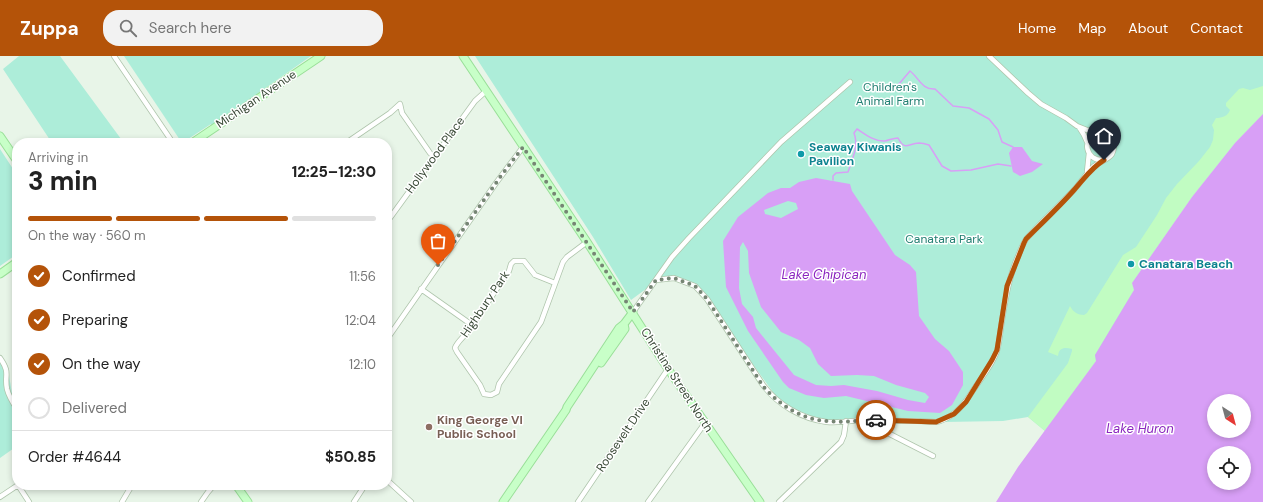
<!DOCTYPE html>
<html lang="en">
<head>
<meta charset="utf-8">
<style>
	:root { --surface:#fff; --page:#f2f2f2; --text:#222; --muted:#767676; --line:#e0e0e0; --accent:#b45309 }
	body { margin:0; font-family:"DM Sans",sans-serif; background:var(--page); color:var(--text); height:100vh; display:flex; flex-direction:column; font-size:15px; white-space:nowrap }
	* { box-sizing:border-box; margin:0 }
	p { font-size:13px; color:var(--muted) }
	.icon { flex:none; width:22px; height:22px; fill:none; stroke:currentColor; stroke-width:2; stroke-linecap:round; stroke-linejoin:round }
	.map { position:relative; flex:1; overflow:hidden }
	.sheet { position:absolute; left:12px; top:82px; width:380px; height:352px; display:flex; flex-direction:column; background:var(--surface); border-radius:16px; box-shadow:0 2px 6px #0003 }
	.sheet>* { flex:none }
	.needle { width:26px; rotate:144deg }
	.controls { position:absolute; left:1207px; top:338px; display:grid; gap:8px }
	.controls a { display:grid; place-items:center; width:44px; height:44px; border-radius:50%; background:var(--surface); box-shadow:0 2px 6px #0003; font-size:20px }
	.pin { position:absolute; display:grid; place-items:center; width:34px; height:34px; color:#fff; margin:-41px -17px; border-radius:50% 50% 50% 0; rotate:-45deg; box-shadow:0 0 4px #0007 }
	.pin .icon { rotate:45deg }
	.courier { position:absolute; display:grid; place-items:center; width:40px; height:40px; margin:-20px; border:3px solid #b45309; border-radius:50%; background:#fff; color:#222; box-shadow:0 1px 5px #0007 }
	.headline em { font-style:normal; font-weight:800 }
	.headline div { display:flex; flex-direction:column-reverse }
	.headline { display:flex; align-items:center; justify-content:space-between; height:68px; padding:0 16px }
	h1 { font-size:26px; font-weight:800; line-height:30px }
	.bar { display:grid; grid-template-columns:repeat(4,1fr); gap:6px 4px; align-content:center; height:48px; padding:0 16px }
	.bar i { height:5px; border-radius:3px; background:var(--line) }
	.bar .on { background:var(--accent) }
	.bar p { grid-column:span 4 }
	.line { display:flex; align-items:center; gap:10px; padding:0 16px; border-top:1px solid var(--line) }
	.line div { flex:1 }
	ol { padding:0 16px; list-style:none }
	li { display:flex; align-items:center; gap:12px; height:44px }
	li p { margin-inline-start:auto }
	li .icon { padding:4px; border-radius:50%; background:var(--accent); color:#fff; stroke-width:4 }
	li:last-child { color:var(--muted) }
	li i { width:22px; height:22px; border:2px solid var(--line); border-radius:50% }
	header { display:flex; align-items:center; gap:24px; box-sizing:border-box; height:56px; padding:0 20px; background:var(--accent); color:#fff }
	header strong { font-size:19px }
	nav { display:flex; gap:22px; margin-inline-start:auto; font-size:14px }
	.search { width:280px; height:36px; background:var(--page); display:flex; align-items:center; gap:10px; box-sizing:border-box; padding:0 14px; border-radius:16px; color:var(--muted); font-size:15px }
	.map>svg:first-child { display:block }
</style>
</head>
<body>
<header>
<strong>Zuppa</strong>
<div class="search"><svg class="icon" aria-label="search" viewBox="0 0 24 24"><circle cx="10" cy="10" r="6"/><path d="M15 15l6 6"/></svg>Search here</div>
<nav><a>Home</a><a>Map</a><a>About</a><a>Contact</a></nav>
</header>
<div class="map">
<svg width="1263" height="446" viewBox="0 0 1263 446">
	<rect width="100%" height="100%" fill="#e8f5e8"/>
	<path fill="#adedd9" d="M 19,0 L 60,0 L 124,87 L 52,87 L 3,13 Z
		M 124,0 L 311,0 L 210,71 L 211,68 L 182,87 Z
		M 475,0 L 1263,0 L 1263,58 L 1235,87 L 1192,141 L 1132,227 L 1134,234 L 1096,305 L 1045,375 L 1028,361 L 1003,365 L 943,366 L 827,365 L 801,359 L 778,343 L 706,244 L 694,231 L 673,223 L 654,227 L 631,244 L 593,181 Z
		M 0,93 L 17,119 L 17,198 L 0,210 Z
		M 0,302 L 9,319 L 13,344 L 17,350 L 17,390 L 0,402 Z"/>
	<path fill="#c1fcc2" d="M 1263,30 L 1263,58 L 1235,87 L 1192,141 L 1132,227 L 1134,234 L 1095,299 L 1096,305 L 1045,375 L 1028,361 L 1068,307 L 1072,295 L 1072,293 C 1065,291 1059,291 1058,300 L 1048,296 L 1070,250 C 1073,256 1078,259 1084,259 L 1087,257 L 1123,199 L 1136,191 L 1157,159 L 1166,142 L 1177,128 L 1199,105 L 1210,91 L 1213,84 L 1214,74 L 1212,69 L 1216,62 C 1222,62 1228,60 1230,54 L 1226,50 L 1226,47 L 1239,33 L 1243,32 L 1250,34 Z"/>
	<path fill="#d89ff6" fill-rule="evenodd" d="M 1263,58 L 1263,446 L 996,446 L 1018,411 L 1096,305 L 1095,299 L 1134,234 L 1132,227 L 1192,141 L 1235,87 ZM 1214,345 L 1244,345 L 1244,375 L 1214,375 ZM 1214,397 L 1244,397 L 1244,427 L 1214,427 Z
		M 1013,91 L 1022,91 L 1032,105 L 1043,108 L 1032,116 L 1020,120 L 1013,116 L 1009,97 Z
		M 816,122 L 850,128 L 852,135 L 895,199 L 910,209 L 916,216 L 919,260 L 935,283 L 949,295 L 963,316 L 963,329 L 952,349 L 940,357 L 908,355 L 846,340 L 824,342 L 806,339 L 789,332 L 783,326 L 748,275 L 726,231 L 723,185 L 738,161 L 768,137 L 781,132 L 790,132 L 799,126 ZM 788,145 L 796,147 L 798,153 L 781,162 L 765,158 L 764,154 ZM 743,186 L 748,195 L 749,217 L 761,251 L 781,276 L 799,284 L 810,292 L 818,308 L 831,320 L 857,319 L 874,320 L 896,329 L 925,337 L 929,341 L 925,347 L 908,344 L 877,335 L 844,329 L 831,330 L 816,329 L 794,319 L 756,272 L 753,261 L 742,248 L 739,232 L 740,191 Z"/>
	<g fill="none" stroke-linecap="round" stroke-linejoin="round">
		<path stroke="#d89ff6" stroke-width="1.5" d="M 893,35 L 910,15 C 919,22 922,34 935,33 L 953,50 L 969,52 L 989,63 L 998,74 L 1002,86 L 1013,91
			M 833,124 L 833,120 L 836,117 L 848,116 C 852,104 859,90 854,77 L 857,73 C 865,78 875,86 885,85 C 890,84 893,82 898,82 C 905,95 907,88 919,87 C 922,87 926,88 929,89 L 942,110 L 951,115 L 971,114 L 998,108 L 1011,110"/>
		<g stroke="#afc5ac" stroke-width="6">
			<path id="street" d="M 114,0 L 173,87
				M 989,0 L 1028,37 L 1041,48 L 1066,62 L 1077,70 L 1097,78
				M 1079,71 L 1084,79 L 1088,88
				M 346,87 L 390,57 L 400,48 L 402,57 L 430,97 L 434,101
				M 1087,116 L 1089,97
				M 387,166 L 475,45 L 486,35
				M 656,224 L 674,222 L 695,230 L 707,243 L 763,329 C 778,349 802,363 827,366 C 839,367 851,365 863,364 C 881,364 899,365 917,365 C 923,365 930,366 936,366 C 952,363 964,349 972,336 C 980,323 992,310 997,295 C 999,288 1000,279 1001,271 C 1005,246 1008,222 1019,198 C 1021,193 1023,187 1027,182 C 1040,167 1055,154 1069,139 C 1078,131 1084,120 1092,112 C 1098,106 1108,104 1112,98 C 1117,88 1109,76 1098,78 C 1081,81 1085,106 1104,104
				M 555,227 L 535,219 L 524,205 L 514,205 L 511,208 L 509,215 C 495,235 482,255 468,275 C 464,281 457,286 455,292 L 457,296 L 480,329 L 484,338 L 491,339 L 497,336 L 499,328 L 541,266 L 563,206 L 567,201 L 587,186
				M 421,233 L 472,269
				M 633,256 L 672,201 L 689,182 L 781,86 L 850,26
				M 387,283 L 496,127 L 523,91
				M 0,302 C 11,318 4,318 7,333 C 9,341 13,347 17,353
				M 869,364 L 876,371 L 933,400
				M 387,424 L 411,446
				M 18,429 L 29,446
				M 0,441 L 18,429
				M 122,446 L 132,429
				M 201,446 L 208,436 L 214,429
				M 354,446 L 365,429
				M 578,446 L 668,313
				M 648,446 L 705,367
				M 779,446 L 841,386 L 844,379 L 846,365"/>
		</g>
		<g stroke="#99df98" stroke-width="9">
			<path id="secondary" d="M 463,0 L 587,186 L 668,313 L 760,446
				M 0,80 L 17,105
				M 192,87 L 321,0
				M 0,218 L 17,206
				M 601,307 L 625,273 L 624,268
				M 236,429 L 248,446
				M 503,446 L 566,354 L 567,351 L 619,272 L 624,268 L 633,256"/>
		</g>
		<use href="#street" stroke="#fff" stroke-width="4.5"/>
		<use href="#secondary" stroke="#c8ffc8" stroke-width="7"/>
	</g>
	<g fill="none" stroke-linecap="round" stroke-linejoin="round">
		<path stroke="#768574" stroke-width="4" stroke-dasharray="0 7.2" d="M 438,209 L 501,120 L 523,91 L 633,256 L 656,224 L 674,222 L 695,230 L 707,243 L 763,330 C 779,349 801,363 826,365 C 843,367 859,364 876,364"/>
		<path stroke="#b45309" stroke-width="5" d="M 876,364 L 936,366 L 954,358 L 966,346 L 992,304 L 997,294 L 1007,230 L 1024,187 L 1026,183 C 1042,167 1059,151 1074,134 C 1084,123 1091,112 1104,104"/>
	</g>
	<g fill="#0f9aa8" stroke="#fff" stroke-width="1.5">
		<circle cx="801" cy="98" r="4"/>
		<circle cx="1131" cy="208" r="4"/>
	</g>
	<circle fill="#8d6e63" stroke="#fff" stroke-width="1.5" cx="429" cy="371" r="4"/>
	<g text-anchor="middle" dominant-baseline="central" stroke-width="3" stroke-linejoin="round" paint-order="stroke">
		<g font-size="12" fill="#238073" stroke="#fff">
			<text x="890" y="31">Children's<tspan x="890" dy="14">Animal Farm</tspan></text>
			<text x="944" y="183">Canatara Park</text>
		</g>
		<g font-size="12" fill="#394936" stroke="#fff">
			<text transform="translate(256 43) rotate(-34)">Michigan Avenue</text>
			<text transform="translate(435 99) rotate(-54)">Hollywood Place</text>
			<text transform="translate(485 248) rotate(-56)">Highbury Park</text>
			<text transform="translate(677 324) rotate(57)">Christina Street North</text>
			<text transform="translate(623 379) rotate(-56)">Roosevelt Drive</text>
		</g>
		<g font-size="12" font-weight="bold" fill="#0d838f" stroke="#fff" text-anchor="start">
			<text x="809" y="91">Seaway Kiwanis<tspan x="809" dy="14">Pavilion</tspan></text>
			<text x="1139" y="208">Canatara Beach</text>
		</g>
		<g font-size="12" font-weight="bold" fill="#785e54" stroke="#fff" text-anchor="start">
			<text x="437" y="364">King George VI<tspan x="437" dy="14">Public School</tspan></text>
		</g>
		<g font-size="13" font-style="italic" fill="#8b25bf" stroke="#fff">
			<text x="824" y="218">Lake Chipican</text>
			<text x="1140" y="372">Lake Huron</text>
		</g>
	</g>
</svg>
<div class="controls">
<a><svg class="needle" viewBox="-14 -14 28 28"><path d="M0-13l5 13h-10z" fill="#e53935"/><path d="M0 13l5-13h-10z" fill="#767676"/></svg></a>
<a><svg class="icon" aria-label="locate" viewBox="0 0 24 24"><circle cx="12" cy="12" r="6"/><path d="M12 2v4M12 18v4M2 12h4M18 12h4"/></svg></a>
</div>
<div class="pin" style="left:438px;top:209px;background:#ea580c"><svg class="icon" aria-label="bag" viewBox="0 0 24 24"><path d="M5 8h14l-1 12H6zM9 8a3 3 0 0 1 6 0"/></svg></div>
<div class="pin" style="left:1104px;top:104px;background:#1f2937"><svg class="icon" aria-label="home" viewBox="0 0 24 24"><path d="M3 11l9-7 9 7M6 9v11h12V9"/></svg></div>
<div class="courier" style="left:876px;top:364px"><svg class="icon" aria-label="car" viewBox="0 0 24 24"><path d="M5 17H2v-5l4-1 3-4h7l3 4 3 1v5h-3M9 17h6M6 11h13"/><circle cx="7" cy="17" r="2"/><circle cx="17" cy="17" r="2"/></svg></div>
<section class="sheet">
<div class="headline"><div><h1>3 min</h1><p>Arriving in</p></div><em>12:25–12:30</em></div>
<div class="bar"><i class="on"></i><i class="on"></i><i class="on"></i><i></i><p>On the way · 560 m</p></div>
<ol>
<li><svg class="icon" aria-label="check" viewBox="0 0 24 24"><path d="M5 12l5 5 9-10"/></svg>Confirmed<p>11:56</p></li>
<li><svg class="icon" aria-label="check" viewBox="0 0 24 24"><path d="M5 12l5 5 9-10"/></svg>Preparing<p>12:04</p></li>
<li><svg class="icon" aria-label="check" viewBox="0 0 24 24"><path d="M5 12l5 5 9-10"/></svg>On the way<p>12:10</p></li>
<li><i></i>Delivered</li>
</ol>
<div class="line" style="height:52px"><div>Order #4644</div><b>$50.85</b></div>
</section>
</div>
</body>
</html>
